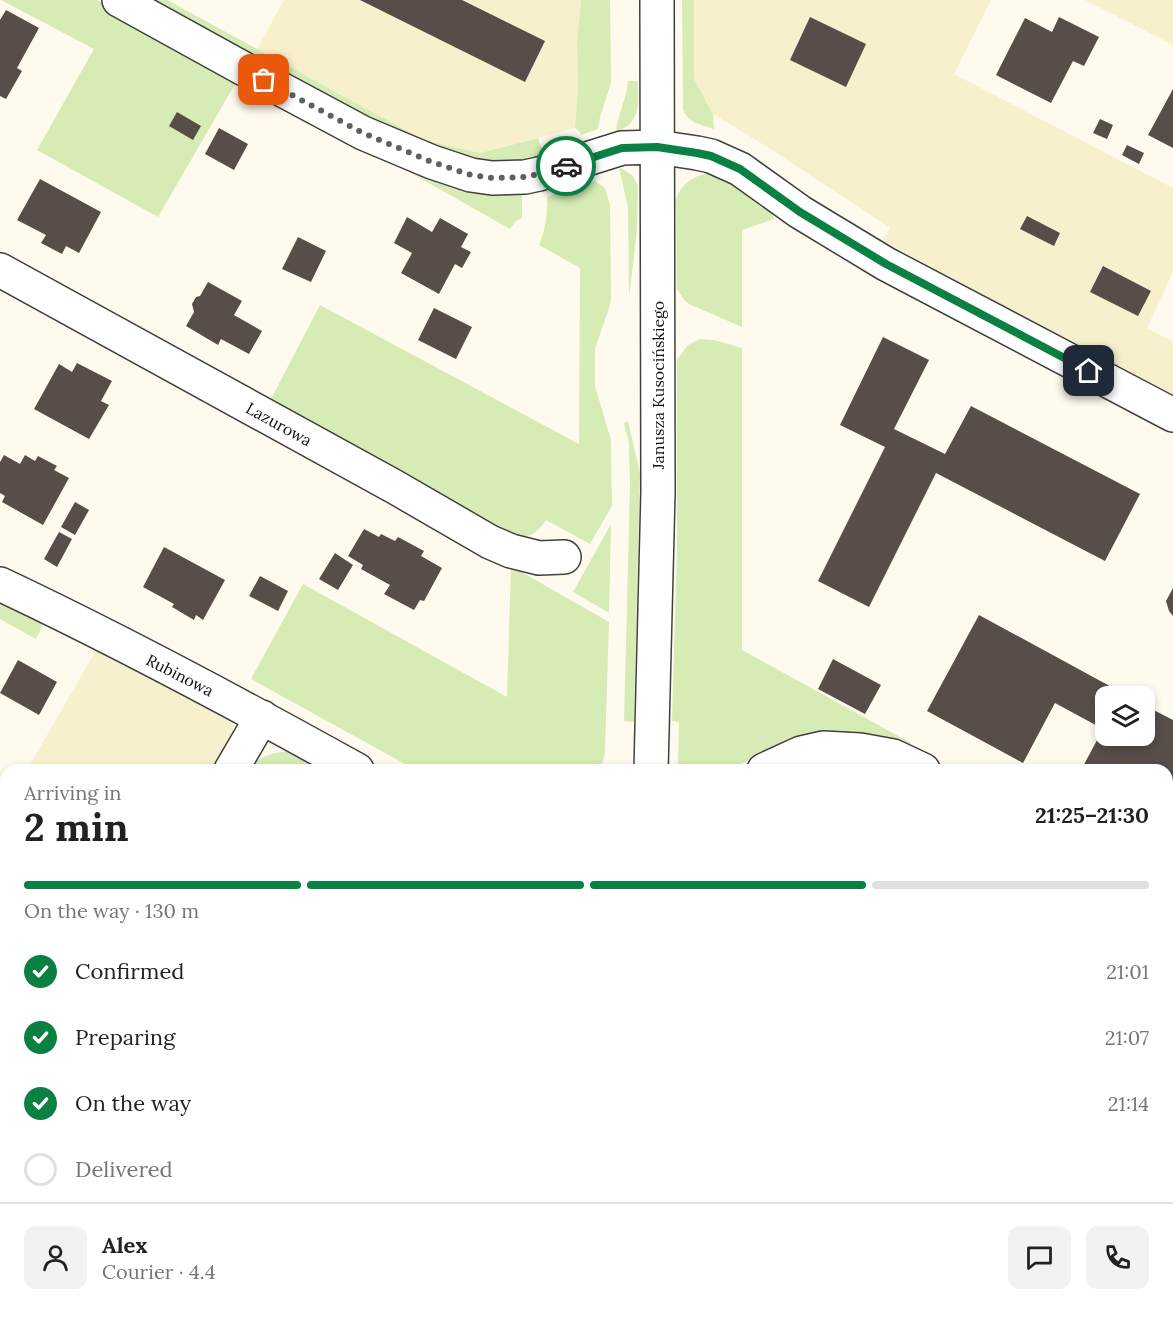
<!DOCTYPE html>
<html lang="en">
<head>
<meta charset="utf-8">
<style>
	:root { --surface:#fff; --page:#f2f2f2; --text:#222; --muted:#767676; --line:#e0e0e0; --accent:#0b8043 }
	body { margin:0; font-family:Lora,serif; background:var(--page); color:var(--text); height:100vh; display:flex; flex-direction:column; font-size:22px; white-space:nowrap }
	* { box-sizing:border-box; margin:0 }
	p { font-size:20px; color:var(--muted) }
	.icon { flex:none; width:33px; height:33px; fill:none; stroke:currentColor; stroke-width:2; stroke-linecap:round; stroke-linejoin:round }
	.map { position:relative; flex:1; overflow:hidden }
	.side { position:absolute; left:0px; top:764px; width:1173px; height:560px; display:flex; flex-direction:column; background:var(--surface); border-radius:18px 18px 0 0; box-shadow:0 3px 9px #0003 }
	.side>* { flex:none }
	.tools { position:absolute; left:1095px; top:686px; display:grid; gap:12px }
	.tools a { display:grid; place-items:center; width:60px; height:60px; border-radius:12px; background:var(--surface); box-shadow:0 3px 9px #0003; font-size:30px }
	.pin { position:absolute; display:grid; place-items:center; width:51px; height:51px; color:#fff; margin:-26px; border-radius:12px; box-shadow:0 3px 9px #0006 }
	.courier { position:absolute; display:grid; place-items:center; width:60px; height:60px; margin:-30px; border:4px solid #0b8043; border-radius:50%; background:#fff; color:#222; box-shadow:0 2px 8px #0007 }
	.overview em { font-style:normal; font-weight:700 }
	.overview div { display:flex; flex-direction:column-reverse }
	.overview { display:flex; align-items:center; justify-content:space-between; height:102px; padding:0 24px }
	h1 { font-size:39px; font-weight:700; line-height:45px }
	.bar { display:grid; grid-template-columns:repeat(4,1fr); gap:9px 6px; align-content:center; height:72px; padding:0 24px }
	.bar i { height:8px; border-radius:4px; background:var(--line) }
	.bar .active { background:var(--accent) }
	.bar p { grid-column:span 4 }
	.line { display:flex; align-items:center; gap:15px; padding:0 24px; border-top:2px solid var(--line) }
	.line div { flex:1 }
	.round { display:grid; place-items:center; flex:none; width:63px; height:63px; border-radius:12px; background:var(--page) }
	ol { padding:0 24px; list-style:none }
	li { display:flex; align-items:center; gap:18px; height:66px }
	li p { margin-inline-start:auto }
	li .icon { padding:6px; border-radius:50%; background:var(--accent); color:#fff; stroke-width:4 }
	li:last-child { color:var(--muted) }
	li i { width:33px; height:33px; border:3px solid var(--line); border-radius:50% }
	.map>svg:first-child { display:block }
</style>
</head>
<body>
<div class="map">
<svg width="1173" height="1322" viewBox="0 0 1173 1322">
	<rect width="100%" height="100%" fill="#fffaee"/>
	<path fill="#f7f0cc" d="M 284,0 L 581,0 L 577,41 L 578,88 L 575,128 L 480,153 L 424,140 L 257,49 Z
		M 694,0 L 991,0 L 954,74 L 1173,188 L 1173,272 L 1147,328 L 1173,342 L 1173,403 L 1098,364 L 883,240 L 890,228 L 769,148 L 713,114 L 694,79 Z
		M 1085,0 L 1173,0 L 1173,45 Z
		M 99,645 L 226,712 L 235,734 L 218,769 L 27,770 Z
		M 1167,1147 L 1173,1150 L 1173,1322 L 893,1322 L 883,1317 L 1167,1317 Z"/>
	<path fill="#d6ecb4" d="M 1,0 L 97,0 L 238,79 L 158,217 L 37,150 L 94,49 Z
		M 140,0 L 167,0 L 424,140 L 480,153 L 538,138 L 542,149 L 536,158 L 509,162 L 482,161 L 372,126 Z
		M 581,0 L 610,0 L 611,83 L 600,117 L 598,129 L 581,135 L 580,132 L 575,128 L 578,88 L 577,41 Z
		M 682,0 L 694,0 L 694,79 L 713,114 L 714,129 C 701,125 688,123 683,109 Z
		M 628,81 L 638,81 C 638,106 642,120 616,133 C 617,115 627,99 628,81 Z
		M 342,134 L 518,192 L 522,196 L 522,218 L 515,222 L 510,229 Z
		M 619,168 L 623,169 L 633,176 L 638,186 L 637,230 L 629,298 L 628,207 Z
		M 712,173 L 729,180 L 770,209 L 774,219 L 742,230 L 742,327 L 689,304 L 685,301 L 677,289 L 676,200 C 680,184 695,174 712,173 Z
		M 595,181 L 605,188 L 610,205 L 611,298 L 610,305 L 595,349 L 595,386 L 611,440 L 612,506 L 590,544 L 546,520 C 537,533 530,538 515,538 L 408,481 L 271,399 L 320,305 L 579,444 L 580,268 L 539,245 C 546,229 547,214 547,197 Z
		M 700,339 L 714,340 L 742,348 L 742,650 L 911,743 L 909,749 L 810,735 L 792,739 L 730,769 L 682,769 L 678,765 L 679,722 L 672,721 L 677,549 L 677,360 L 688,345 Z
		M 628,421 L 640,473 L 634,722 L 624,721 L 630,487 L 629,443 L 624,424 L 625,422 Z
		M 611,524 L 609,613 L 573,592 Z
		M 511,566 L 609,622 L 605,750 L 604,758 L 600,769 L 414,769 L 251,679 L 303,584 L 507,697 Z
		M 0,597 L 42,620 L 41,629 L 36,639 L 0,619 Z
		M 290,751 L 330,770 L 246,770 C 258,757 273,752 290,751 Z
		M 6,1212 L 6,1317 L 327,1317 L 335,1321 L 11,1322 L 0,1316 L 0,1223 Z
		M 501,1317 L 585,1317 L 585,1322 L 500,1322 Z
		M 651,1317 L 883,1317 L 893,1322 L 650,1322 Z"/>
	<path fill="#574d49" d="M 360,0 L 462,0 L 545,41 L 525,82 Z
		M 6,10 L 39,28 L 17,68 L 22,71 L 6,99 L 0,96 L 0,20 Z
		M 810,17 L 866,44 L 846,87 L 790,60 Z
		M 1059,17 L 1099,37 L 1084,66 L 1073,61 L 1051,103 L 996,75 L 1025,18 L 1052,32 Z
		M 1173,89 L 1173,148 L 1148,135 Z
		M 177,112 L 201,126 L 193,140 L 169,126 Z
		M 1100,119 L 1113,125 L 1107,139 L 1093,133 Z
		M 219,128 L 248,144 L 234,170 L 205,154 Z
		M 1127,145 L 1144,153 L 1139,164 L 1122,155 Z
		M 40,179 L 101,212 L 79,253 L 66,246 L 62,254 L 41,243 L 46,235 L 17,220 Z
		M 1027,216 L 1060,233 L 1054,246 L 1020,229 Z
		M 407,217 L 432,232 L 440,218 L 468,234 L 461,247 L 471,252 L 462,268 L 455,264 L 439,294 L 401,273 L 412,253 L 394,243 Z
		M 298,237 L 326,251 L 311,282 L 282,269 Z
		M 1103,266 L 1151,291 L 1138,316 L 1090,292 Z
		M 208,282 L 242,301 L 234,315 L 262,331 L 249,354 L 221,339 L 218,345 L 186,326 L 194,312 L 192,304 L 196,297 L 200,296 Z
		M 434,308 L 472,327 L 456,359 L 418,340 Z
		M 883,337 L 929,360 L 894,429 L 945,454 L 971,406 L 1140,494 L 1105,561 L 936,473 L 869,607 L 818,581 L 885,447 L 840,425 Z
		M 77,363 L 112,381 L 101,401 L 109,405 L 89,439 L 34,409 L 59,364 L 72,372 Z
		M 4,455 L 20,464 L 25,455 L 35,461 L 38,456 L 57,466 L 54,470 L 69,478 L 43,525 L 2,502 L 5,496 L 0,493 L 0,462 Z
		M 75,502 L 89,510 L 75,535 L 61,527 Z
		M 364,529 L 379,537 L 381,534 L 395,541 L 398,537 L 424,551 L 421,556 L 442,568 L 424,601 L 420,600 L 414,610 L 384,594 L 390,585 L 361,569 L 363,565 L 348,556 Z
		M 59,532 L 72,539 L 57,567 L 44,559 Z
		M 164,547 L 225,580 L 203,620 L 196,615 L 194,620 L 172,607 L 174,604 L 143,587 Z
		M 335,553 L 353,565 L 338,590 L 319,579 Z
		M 260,576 L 288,591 L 278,611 L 249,596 Z
		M 1173,588 L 1173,616 L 1169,611 L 1166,601 Z
		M 979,615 L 1128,696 L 1106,696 L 1106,735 L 1144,735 L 1144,705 L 1173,720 L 1173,847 L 1167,843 L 1167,770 L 1081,770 L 1103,729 L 1055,703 L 1023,763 L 927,711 Z
		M 833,659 L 881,685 L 865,714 L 818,689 Z
		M 18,660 L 57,682 L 39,715 L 0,693 Z
		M 6,865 L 6,900 L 0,896 L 0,876 Z
		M 0,996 L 6,1000 L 6,1066 L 0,1077 Z"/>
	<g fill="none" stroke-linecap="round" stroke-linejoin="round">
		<g stroke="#404040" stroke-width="36">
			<path id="minor" d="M 119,0 L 264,80 L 363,133 L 432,162 L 471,175 L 492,178 L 525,177 L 539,174 L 622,148 L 657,147 L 697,153 L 711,156 L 740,169 L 800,212 L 886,264 L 1173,415
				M 0,270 L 395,487 L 490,542 L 511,551 L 539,558 L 564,557
				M 0,584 C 121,641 240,705 357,770
				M 231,770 L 262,717
				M 651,770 L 658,492 L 657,0
				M 764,770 L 801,753 L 823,748 L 860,750 L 893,756 L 923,770
				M 1167,903 L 1173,906
				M 0,1168 L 6,1158
				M 632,1322 L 633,1317"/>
		</g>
		<use href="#minor" stroke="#fff" stroke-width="33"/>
	</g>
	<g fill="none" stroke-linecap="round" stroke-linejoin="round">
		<path stroke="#62605c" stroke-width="6" stroke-dasharray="0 10.8" d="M 264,80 L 363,133 L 432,162 L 471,175 L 492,178 L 525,177 L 539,174 L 566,166"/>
		<path stroke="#0b8043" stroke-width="8" d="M 566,166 L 622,148 L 657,147 L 697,153 L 711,156 L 740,169 L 800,212 L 886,264 L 1089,371"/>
	</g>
	<g text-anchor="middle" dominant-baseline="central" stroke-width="6" stroke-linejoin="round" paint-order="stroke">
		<g font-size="16" fill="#0d0d0d" stroke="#fff">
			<text transform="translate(658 385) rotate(-90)">Janusza Kusocińskiego</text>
			<text transform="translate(279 424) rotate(29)">Lazurowa</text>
			<text transform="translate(180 675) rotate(27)">Rubinowa</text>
		</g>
	</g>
</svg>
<div class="tools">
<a><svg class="icon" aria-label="layers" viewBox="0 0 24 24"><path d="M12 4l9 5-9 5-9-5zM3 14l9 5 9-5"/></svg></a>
</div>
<div class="pin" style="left:264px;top:80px;background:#ea580c"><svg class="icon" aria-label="bag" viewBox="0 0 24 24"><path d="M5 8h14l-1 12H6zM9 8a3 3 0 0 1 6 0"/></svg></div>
<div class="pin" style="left:1089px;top:371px;background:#1f2937"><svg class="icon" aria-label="home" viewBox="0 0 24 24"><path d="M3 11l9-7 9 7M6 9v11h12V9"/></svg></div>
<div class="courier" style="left:566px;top:166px"><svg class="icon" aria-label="car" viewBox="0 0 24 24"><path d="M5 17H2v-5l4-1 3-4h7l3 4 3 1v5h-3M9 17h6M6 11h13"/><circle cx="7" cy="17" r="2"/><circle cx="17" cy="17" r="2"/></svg></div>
<section class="side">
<div class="overview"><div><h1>2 min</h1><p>Arriving in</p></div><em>21:25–21:30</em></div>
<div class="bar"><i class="active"></i><i class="active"></i><i class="active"></i><i></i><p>On the way · 130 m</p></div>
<ol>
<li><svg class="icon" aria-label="check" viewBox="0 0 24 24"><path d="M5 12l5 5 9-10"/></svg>Confirmed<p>21:01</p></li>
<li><svg class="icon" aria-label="check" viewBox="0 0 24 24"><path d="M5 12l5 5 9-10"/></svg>Preparing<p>21:07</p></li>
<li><svg class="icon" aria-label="check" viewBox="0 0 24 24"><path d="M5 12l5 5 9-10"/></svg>On the way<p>21:14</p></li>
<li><i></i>Delivered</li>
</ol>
<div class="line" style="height:108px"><a class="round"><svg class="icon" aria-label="person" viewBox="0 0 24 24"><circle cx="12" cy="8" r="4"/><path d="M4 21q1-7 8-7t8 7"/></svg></a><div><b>Alex</b><p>Courier · 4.4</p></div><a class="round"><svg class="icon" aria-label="chat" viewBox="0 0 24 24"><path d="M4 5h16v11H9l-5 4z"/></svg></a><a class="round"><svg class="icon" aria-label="phone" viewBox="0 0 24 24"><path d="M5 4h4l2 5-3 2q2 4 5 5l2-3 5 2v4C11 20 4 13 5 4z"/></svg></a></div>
</section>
</div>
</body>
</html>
